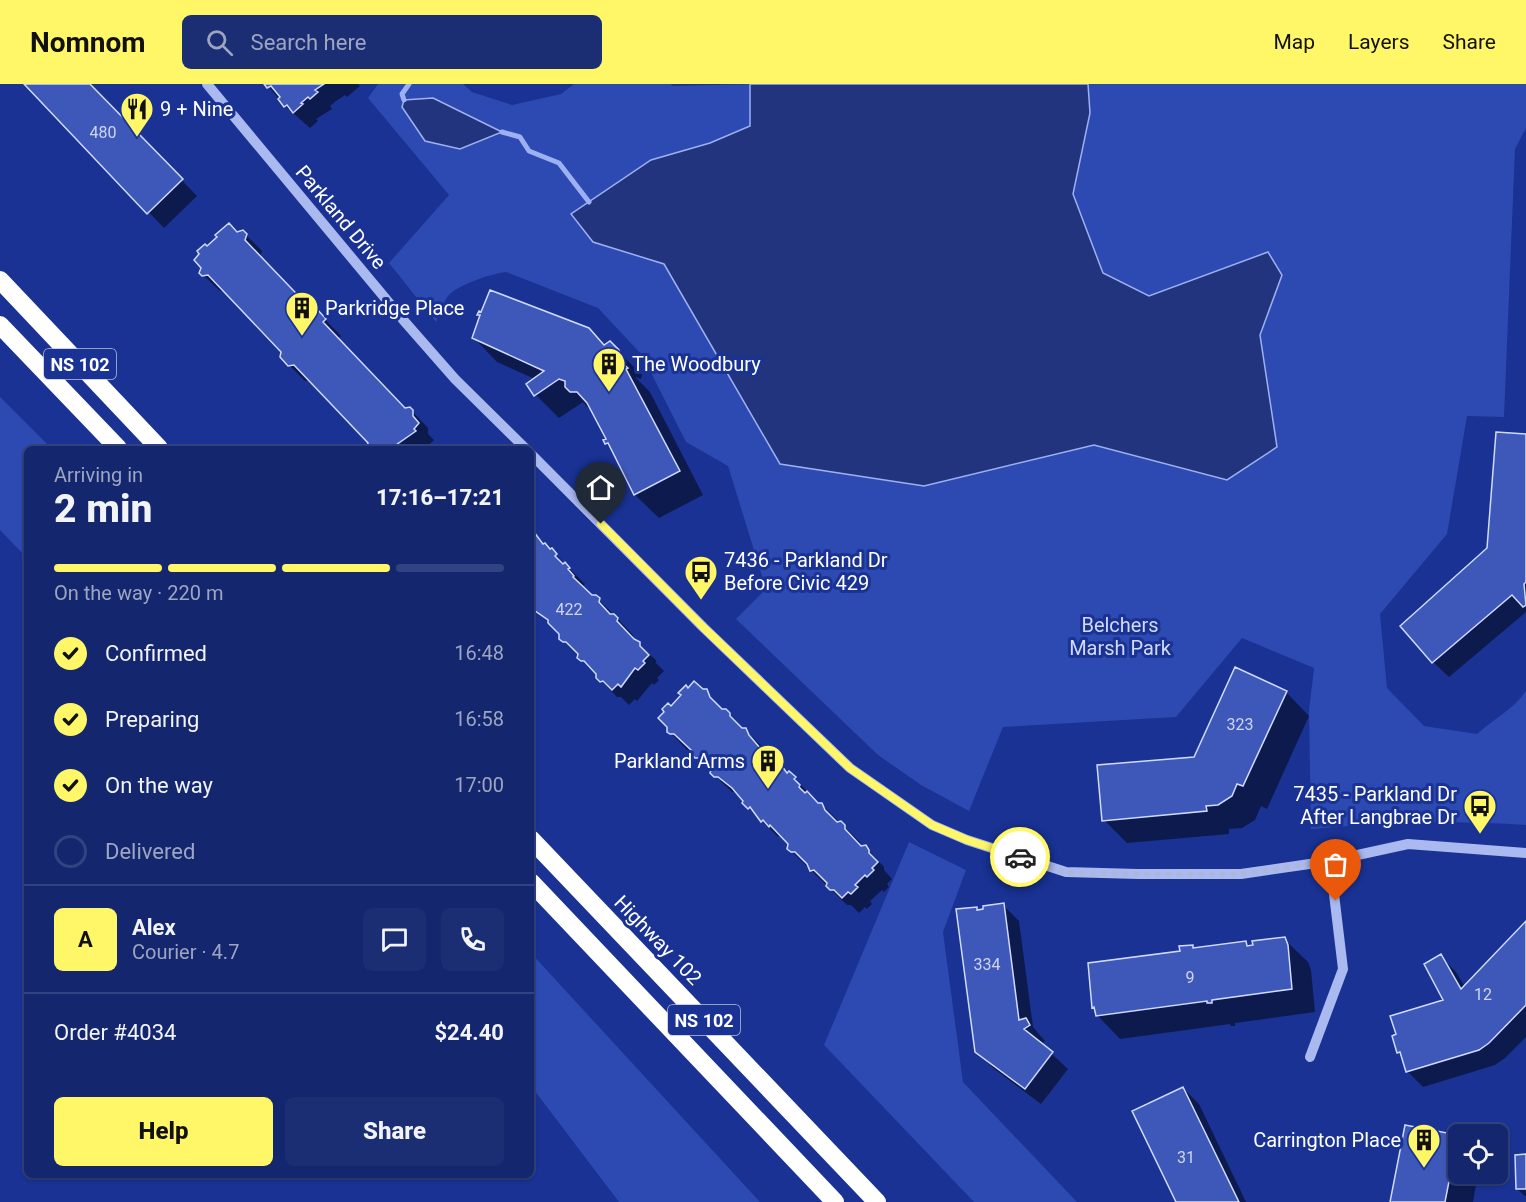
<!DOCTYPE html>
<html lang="en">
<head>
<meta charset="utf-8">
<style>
	:root { --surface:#13266e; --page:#1c2e73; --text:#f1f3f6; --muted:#9da5c2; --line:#324381; --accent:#fff668 }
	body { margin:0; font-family:Roboto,sans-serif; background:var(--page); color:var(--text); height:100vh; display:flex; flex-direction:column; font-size:22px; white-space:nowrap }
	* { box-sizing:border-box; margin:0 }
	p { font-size:20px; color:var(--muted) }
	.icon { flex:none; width:33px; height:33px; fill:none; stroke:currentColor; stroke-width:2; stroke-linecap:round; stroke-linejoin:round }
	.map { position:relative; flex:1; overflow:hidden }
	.drawer { position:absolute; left:24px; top:362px; width:510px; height:732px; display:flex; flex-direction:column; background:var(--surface); border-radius:9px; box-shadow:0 2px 4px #0004,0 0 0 2px var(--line) }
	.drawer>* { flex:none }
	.buttons { position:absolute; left:1448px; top:1040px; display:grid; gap:12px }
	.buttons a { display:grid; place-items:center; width:60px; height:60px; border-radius:9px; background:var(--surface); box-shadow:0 2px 4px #0004,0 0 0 2px var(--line); font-size:30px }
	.pin { position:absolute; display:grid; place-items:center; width:51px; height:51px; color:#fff; margin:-62px -26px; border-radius:50% 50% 50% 0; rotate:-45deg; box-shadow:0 0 6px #0007 }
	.pin .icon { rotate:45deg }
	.courier { position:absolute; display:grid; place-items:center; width:60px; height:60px; margin:-30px; border:4px solid #fff668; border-radius:50%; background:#fff; color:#222; box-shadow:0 2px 8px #0007 }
	.headline em { font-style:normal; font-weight:800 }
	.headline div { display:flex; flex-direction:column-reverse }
	.headline { display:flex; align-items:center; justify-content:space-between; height:102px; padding:0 30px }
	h1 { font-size:39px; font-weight:800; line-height:45px }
	.bar { display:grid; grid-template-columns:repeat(4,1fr); gap:9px 6px; align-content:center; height:72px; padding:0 30px }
	.bar i { height:8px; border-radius:4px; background:var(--line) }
	.bar .current { background:var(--accent) }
	.bar p { grid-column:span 4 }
	.line { display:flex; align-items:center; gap:15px; padding:0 30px; border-top:2px solid var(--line) }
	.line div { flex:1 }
	.round { display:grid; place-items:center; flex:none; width:63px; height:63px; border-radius:9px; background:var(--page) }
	ol { padding:0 30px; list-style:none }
	li { display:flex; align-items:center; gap:18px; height:66px }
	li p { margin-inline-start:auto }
	li .icon { padding:6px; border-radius:50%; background:var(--accent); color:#111; stroke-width:4 }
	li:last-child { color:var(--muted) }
	li i { width:33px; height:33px; border:3px solid var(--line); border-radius:50% }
	.primary-button { display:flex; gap:12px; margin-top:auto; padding:12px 30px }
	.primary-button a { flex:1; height:69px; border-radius:9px; background:var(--accent); color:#111; font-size:24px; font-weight:800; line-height:69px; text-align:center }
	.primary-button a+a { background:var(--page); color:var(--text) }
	header { display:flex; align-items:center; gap:36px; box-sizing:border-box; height:84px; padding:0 30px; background:var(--accent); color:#111 }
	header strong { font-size:28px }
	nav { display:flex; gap:33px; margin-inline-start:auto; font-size:21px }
	.search { width:420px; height:54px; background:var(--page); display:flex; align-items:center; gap:15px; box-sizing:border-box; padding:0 21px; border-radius:9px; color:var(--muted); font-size:22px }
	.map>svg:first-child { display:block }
</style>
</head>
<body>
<header>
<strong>Nomnom</strong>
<div class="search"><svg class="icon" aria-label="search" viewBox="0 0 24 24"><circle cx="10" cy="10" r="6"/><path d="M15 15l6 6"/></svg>Search here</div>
<nav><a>Map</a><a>Layers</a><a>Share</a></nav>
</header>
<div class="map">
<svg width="1526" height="1118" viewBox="0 0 1526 1118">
	<rect width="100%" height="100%" fill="#193293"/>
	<path fill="#2c4ab1" d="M 378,0 L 463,0 L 472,8 L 512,21 L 561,10 L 574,0 L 671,0 L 672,2 L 750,0 L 751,42 L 710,59 L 651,76 L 572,130 L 593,158 L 664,180 L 780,380 L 924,402 L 1094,361 L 1226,396 L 1277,363 L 1260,251 L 1282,191 L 1268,168 L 1149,212 L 1103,189 L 1073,110 L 1090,29 L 1088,0 L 1526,0 L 1526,44 L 1515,65 L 1504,333 L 1467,332 L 1447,450 L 1380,530 L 1387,604 L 1424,642 L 1477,650 C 1493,635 1513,626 1526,607 L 1526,741 C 1454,736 1383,738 1311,745 L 1309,626 L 1314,584 L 1242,554 L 1176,633 L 1003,643 L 969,727 L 921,701 L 878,671 L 736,535 L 766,505 L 728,382 L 686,358 L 642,271 L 598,224 L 506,188 C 491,190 459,200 448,212 C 443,218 439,230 436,238 L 389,179 L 449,111 L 368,14 Z
		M 0,313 L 51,364 L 27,364 L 27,474 L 0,446 Z
		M 909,758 L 966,786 L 943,848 L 963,998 L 1077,1118 L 974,1118 L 824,961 Z
		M 531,869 L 760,1118 L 619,1118 L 531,1002 Z"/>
	<path fill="#22347e" stroke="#9db1f2" stroke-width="1.5" d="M 750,0 L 1088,0 L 1090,29 L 1073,110 L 1103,189 L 1149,212 L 1268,168 L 1282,191 L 1260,251 L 1277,363 L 1227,396 L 1094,361 L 924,402 L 780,380 L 664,180 L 593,158 L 571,130 L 651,76 L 710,59 L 750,42 Z
		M 433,14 L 502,48 L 460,65 L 425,57 L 402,23 L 404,16 Z"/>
	<path fill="#0007" fill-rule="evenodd" d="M 26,0 L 89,0 L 197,112 L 164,144 Z
		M 266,0 L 358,0 L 360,2 L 347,13 L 345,11 L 336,17 L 330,22 L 332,25 L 316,35 L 318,37 L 310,44 L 285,22 Z
		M 243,148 L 262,167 L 260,173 L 314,230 L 317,227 L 341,252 L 337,255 L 405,325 L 409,324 L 428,344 L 428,350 L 434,356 L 428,362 L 430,364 L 368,364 L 370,358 L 311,297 L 305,297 L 289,281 L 283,268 L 224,206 L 220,207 L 201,189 L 208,164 Z
		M 479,230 L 605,263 L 610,259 L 642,291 L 641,295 L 635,293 L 650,308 L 703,411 L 659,434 L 635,411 L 613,366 L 606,359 L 607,355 L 594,330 L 583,318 L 559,334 L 536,311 L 528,300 L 535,295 L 497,278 L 474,254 L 481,232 Z
		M 1526,352 L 1526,528 L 1449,593 L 1433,578 L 1489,465 Z
		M 531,446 L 585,500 L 583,502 L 592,512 L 595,512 L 615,532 L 633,551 L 632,555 L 656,576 L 656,579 L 664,587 L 657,594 L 659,596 L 654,601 L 652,599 L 637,617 L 635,615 L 629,621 L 621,613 L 617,613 L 561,554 L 561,549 L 531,522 Z
		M 688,606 L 706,607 L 724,627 L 761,661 L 768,672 L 774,678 L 776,676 L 810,710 L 808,711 L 818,721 L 822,721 L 860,758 L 860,763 L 865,763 L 884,783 L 884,786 L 892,795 L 887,800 L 889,803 L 884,808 L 882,806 L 870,817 L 872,820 L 867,825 L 865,823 L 859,829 L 851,821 L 847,821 L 789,765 L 789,760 L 780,751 L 778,753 L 744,719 L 745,717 L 741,713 L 735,708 L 732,708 L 693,670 L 692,665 L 687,666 L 669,647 L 671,624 ZM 877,776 L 879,778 L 868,790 L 866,788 Z
		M 1286,608 L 1309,632 L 1267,725 L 1261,722 L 1255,736 L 1242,744 L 1229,745 L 1229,750 L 1127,759 L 1104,736 L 1195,674 Z
		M 1003,821 L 1019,837 L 1033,943 L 1045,957 L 1041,960 L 1068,985 L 1041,1020 L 993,984 L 977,967 L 976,824 L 979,827 Z
		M 1526,839 L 1526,953 L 1505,974 L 1495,981 L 1423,1003 L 1407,987 L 1403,973 L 1399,968 L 1445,917 L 1440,872 L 1456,888 L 1465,903 Z
		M 1284,855 L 1308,878 L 1311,886 L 1315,928 L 1235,939 L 1235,942 L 1231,942 L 1230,940 L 1120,955 L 1097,931 L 1192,862 L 1195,866 L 1245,859 L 1249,863 Z
		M 1183,1004 L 1199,1020 L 1246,1118 L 1178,1118 Z
		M 1457,1053 L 1458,1089 L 1478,1089 L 1473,1118 L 1392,1118 Z
		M 1526,1071 L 1526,1112 L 1525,1112 L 1517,1105 Z"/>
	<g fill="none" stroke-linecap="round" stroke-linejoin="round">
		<path stroke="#9db1f2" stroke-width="5" d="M 404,16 L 402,10 L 409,0
			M 502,48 L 520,53 L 529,67 L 559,79 L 589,118"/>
	</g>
	<path fill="#3e58b9" stroke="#d0dafb" stroke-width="1.5" d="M 24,0 L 90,0 L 183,95 L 147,130 Z
		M 264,0 L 324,0 L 315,6 L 318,8 L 310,15 L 308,13 L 301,19 L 303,20 L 293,29 L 287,21 L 284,23 L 278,15 L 280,13 L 271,2 L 267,4 Z
		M 229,139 L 237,148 L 243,146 L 247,150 L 245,156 L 314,228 L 317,225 L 326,235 L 323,238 L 405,324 L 410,323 L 413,326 L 413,332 L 419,339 L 414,345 L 416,347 L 396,361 L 399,363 L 397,364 L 366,364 L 368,359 L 294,281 L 288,282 L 280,273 L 281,268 L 208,191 L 202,192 L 199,189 L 201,184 L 194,176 L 199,170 L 197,167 L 205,160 L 207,162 L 217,153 L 215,151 Z
		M 490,206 L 589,244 L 604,261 L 610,257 L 619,266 L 620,270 L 617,272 L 614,272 L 628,284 L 626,285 L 680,387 L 634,411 L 608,359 L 605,360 L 603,356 L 606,355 L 587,319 L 577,308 L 570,308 L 565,303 L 565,297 L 559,295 L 534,312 L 526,300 L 544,287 L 472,254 L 480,231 L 477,231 L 479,227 L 481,228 Z
		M 1496,348 L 1526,350 L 1526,498 L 1524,500 L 1526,521 L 1523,523 L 1512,511 L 1432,579 L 1400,542 L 1487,464 Z
		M 531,444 L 543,460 L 545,459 L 550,465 L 552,464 L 557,470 L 555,472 L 563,480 L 565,478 L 570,484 L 568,485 L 574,492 L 573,493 L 592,511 L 596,511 L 600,514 L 599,518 L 610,530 L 614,530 L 618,534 L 617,537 L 634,555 L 640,558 L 640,562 L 649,571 L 643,577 L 645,579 L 638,586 L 635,584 L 621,603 L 618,600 L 612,606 L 603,597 L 600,598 L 596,594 L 596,590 L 584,577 L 581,577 L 577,574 L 578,570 L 566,558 L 563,558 L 559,555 L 559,550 L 548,539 L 548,536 L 531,524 Z
		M 531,444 L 543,460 L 545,459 L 550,465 L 552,464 L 557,470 L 555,472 L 563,480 L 565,478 L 570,484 L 568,485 L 574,492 L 573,493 L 592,511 L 596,511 L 600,514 L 599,518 L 610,530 L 614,530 L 618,534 L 617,537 L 634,555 L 640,558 L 640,562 L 649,571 L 643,577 L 645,579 L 638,586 L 635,584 L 621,603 L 618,600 L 612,606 L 603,597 L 600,598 L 596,594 L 596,590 L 584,577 L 581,577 L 577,574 L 578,570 L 566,558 L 563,558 L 559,555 L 559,550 L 548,539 L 548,536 L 531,524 Z
		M 1235,583 L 1287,607 L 1243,702 L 1237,700 L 1232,712 L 1218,721 L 1206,722 L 1207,727 L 1102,737 L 1097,681 L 1194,673 Z
		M 694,597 L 703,605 L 707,605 L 710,613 L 722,625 L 726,625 L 730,629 L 730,632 L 742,644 L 746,644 L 749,651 L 766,671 L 768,670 L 774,676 L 776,674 L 787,689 L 789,687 L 796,693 L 794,695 L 800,701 L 799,703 L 805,709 L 807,707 L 818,719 L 822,719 L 825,726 L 837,738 L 841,737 L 845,741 L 845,745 L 861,762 L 866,761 L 869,766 L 869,769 L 878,778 L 872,784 L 874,786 L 867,793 L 865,791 L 855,801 L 858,803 L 851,810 L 848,808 L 842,814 L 834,806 L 830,806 L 826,802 L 827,799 L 814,786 L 810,787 L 807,780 L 795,768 L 791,768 L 787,765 L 788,760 L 770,741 L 769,743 L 763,736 L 761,738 L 750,723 L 748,725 L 742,719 L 743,717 L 732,704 L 718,693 L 714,693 L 710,689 L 711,686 L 699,674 L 695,674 L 691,670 L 692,667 L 674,650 L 670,650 L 667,648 L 667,643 L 658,634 L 664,628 L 662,625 L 668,619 L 671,622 L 681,611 L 678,609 L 686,601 L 688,604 Z
		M 694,597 L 703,605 L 707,605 L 710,613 L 722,625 L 726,625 L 730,629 L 730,632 L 742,644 L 746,644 L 749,651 L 766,671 L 768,670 L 774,676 L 776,674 L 787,689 L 789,687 L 796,693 L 794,695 L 800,701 L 799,703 L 805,709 L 807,707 L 818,719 L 822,719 L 825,726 L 837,738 L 841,737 L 845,741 L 845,745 L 861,762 L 866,761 L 869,766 L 869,769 L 878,778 L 872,784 L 874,786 L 867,793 L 865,791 L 855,801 L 858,803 L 851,810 L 848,808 L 842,814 L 834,806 L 830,806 L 826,802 L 827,799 L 814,786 L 810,787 L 807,780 L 795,768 L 791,768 L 787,765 L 788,760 L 770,741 L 769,743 L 763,736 L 761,738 L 750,723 L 748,725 L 742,719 L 743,717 L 732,704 L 718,693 L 714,693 L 710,689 L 711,686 L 699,674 L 695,674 L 691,670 L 692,667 L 674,650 L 670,650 L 667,648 L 667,643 L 658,634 L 664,628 L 662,625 L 668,619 L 671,622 L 681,611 L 678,609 L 686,601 L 688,604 Z
		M 1004,819 L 1019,936 L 1026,934 L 1030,941 L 1024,945 L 1053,968 L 1025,1005 L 975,968 L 956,825 L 977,823 L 977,826 L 983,825 L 983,822 Z
		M 1526,837 L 1526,921 L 1489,959 L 1479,966 L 1406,988 L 1400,968 L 1397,969 L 1392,952 L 1396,950 L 1390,932 L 1443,916 L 1424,880 L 1441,870 L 1461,905 Z
		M 1285,853 L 1288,861 L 1292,905 L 1212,916 L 1212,919 L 1207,919 L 1207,917 L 1096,932 L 1094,923 L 1092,924 L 1088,879 L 1180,867 L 1179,862 L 1193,861 L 1193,864 L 1246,857 L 1247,862 L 1253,861 L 1252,857 Z
		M 1183,1003 L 1239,1118 L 1176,1118 L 1132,1027 Z
		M 1405,1041 L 1458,1051 L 1445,1118 L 1390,1118 Z
		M 1526,1070 L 1526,1105 L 1516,1105 L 1515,1071 Z"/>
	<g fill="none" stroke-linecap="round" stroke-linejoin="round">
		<path stroke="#aab9f0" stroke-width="10" d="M 207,0 L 405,238 L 455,295 L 525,364
			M 531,370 L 704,544 L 850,684 L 932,741 L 967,756 L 1066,788 L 1138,790 L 1241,790 L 1330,777 L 1408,760 L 1526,769
			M 1310,973 L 1343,885 L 1330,777"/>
		<path stroke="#fff" stroke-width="18" d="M 0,196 L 159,364
			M 0,241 L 118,364
			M 531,755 L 877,1118
			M 531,798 L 835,1118"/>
	</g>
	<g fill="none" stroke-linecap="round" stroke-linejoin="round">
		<path stroke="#aeb7d9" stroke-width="6" stroke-dasharray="0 10.8" d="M 1020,773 L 1066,789 L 1138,790 L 1241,790 L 1330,777 L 1336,817"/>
		<path stroke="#fff668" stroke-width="8" d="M 601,440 L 704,544 L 850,684 L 932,741 L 967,756 L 1020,773"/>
	</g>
	<defs>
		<g id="restaurant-pin" transform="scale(1.725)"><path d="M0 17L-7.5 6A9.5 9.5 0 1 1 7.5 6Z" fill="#fff668" stroke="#193293"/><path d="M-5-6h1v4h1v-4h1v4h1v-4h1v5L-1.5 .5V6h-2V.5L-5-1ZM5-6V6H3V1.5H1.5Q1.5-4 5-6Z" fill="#111"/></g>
		<g id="building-pin" transform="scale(1.725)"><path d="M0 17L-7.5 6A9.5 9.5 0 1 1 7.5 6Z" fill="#fff668" stroke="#193293"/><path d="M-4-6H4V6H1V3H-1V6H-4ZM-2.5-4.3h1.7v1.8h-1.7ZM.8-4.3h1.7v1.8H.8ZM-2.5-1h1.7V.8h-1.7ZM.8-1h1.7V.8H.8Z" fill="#111"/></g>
		<g id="bus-pin" transform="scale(1.725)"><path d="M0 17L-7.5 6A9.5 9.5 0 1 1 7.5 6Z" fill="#fff668" stroke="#193293"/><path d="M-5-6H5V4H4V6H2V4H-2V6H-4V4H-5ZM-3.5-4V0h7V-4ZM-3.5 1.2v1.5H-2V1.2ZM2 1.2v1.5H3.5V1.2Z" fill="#111"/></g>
	</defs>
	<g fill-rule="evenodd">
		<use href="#restaurant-pin" x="137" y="25"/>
		<use href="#building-pin" x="302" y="224"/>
		<use href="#building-pin" x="609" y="280"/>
		<use href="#bus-pin" x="701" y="488"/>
		<use href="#building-pin" x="768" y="677"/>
		<use href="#bus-pin" x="1480" y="722"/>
		<use href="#building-pin" x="1424" y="1056"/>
	</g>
	<g text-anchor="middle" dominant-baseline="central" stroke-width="6" stroke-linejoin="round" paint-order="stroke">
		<g font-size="16" fill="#cfd5ee">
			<text x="103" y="48">480</text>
			<text x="569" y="525">422</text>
			<text x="1240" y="640">323</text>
			<text x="987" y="880">334</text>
			<text x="1190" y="893">9</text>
			<text x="1483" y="910">12</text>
			<text x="1186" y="1073">31</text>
		</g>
		<g fill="#193293" stroke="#bac2df" stroke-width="1.5">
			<rect x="44" y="265" width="72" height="30" rx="4.5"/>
			<rect x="668" y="921" width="72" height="30" rx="4.5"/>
		</g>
		<g font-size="18" font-weight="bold" fill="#fff">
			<text x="80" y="280">NS 102</text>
			<text x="704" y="936">NS 102</text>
		</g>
		<g font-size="20" fill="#fff" stroke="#193293" text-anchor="start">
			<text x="160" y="25">9 + Nine</text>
			<text x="325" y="224">Parkridge Place</text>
			<text x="632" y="280">The Woodbury</text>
			<text x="724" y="476">7436 - Parkland Dr<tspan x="724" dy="23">Before Civic 429</tspan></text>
			<text x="745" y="677" text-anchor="end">Parkland Arms</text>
			<text x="1457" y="710" text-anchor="end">7435 - Parkland Dr<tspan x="1457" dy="23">After Langbrae Dr</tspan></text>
			<text x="1401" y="1056" text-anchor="end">Carrington Place</text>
		</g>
		<g font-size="20" fill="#fff" stroke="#193293">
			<text transform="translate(341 133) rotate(50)">Parkland Drive</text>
			<text transform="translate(658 856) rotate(46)">Highway 102</text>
		</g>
		<g font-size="20" fill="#d0dafb" stroke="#193293">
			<text x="1120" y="541">Belchers<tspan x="1120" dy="23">Marsh Park</tspan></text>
		</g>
	</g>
</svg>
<div class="buttons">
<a><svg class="icon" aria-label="locate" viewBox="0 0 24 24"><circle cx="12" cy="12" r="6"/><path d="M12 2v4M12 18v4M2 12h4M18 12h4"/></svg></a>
</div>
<div class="pin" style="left:1336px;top:817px;background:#ea580c"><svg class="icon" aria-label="bag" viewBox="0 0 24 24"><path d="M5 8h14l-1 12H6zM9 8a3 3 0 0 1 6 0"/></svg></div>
<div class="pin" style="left:601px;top:440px;background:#1f2937"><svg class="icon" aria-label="home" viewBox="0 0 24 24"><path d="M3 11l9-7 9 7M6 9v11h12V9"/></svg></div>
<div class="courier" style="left:1020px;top:773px"><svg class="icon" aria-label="car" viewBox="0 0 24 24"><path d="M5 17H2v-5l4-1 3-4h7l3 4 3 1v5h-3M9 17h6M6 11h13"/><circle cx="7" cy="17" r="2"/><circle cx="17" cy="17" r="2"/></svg></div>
<section class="drawer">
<div class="headline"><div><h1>2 min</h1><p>Arriving in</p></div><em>17:16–17:21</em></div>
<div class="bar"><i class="current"></i><i class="current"></i><i class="current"></i><i></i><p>On the way · 220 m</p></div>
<ol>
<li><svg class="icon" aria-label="check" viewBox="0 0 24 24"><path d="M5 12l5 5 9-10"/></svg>Confirmed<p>16:48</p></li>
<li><svg class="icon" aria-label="check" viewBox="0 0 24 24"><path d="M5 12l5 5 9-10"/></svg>Preparing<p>16:58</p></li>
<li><svg class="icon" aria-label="check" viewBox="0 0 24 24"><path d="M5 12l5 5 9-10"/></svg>On the way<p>17:00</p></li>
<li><i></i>Delivered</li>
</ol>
<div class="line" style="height:108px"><b class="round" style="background:var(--accent);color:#111">A</b><div><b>Alex</b><p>Courier · 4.7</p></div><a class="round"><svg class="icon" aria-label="chat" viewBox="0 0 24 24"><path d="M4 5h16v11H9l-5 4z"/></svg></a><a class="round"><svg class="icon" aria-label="phone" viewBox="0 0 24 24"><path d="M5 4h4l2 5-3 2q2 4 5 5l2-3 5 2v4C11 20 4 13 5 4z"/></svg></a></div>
<div class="line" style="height:78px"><div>Order #4034</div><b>$24.40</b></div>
<div class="primary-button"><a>Help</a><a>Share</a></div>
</section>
</div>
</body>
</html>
